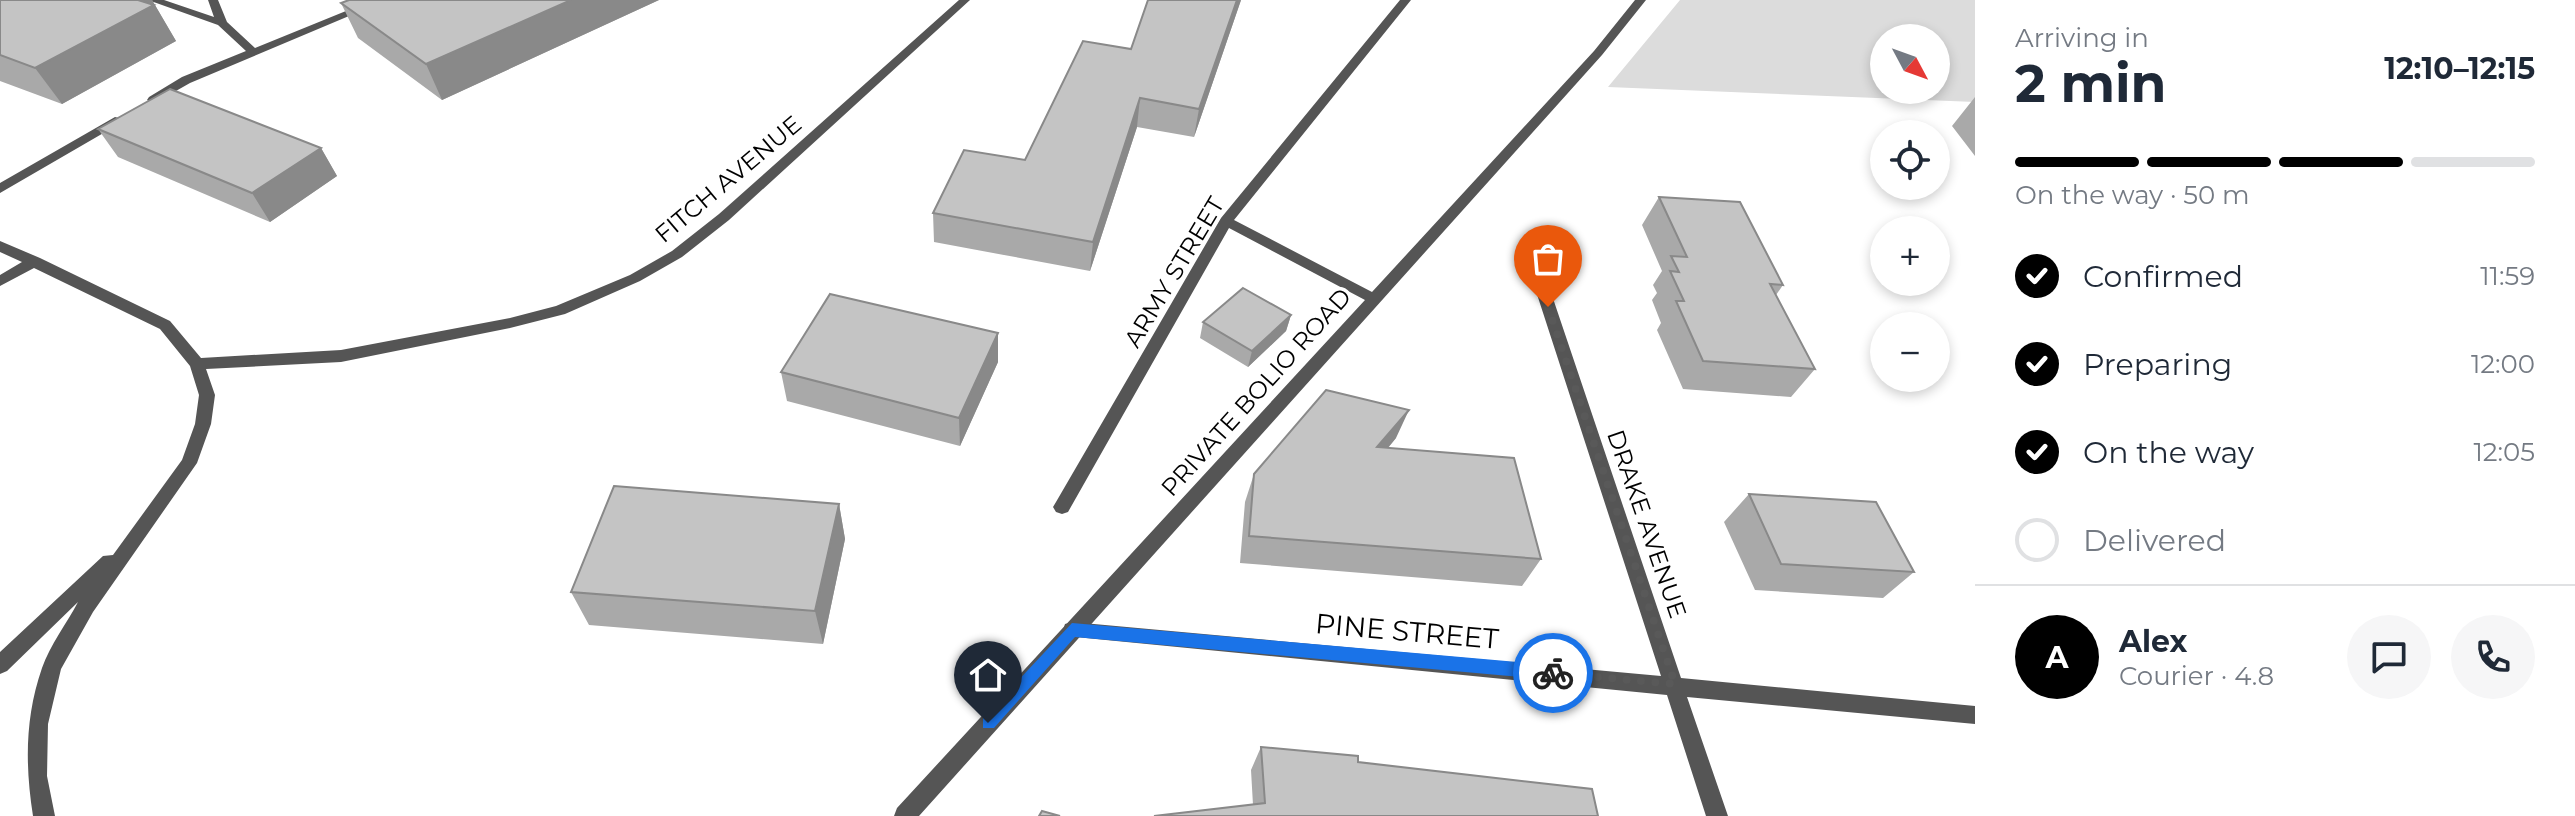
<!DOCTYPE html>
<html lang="en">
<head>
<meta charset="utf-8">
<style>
	:root { --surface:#fff; --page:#f6f6f7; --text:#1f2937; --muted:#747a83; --line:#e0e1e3; --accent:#000 }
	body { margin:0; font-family:Montserrat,sans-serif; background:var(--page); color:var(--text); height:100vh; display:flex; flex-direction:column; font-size:30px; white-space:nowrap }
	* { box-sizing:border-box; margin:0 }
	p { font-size:26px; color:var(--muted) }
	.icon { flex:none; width:44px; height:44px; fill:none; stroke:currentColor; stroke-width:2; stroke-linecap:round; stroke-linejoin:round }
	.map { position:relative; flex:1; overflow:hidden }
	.drawer { display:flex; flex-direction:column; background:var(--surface); width:600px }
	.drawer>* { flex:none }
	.needle { width:52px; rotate:131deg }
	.fabs { position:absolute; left:1870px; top:24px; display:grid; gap:16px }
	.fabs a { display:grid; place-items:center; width:80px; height:80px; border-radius:50%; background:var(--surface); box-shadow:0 4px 12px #0003; font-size:40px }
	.pin { position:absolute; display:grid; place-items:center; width:68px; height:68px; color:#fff; margin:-82px -34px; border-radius:50% 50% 50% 0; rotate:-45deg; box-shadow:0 0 8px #0007 }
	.pin .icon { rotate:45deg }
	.courier { position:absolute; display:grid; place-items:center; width:80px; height:80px; margin:-40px; border:6px solid #1a73e8; border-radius:50%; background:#fff; color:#222; box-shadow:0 2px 10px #0007 }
	.overview em { font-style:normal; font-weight:700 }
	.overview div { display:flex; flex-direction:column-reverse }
	.overview { display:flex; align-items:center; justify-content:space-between; height:136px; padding:0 40px }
	h1 { font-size:52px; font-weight:700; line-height:60px }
	.bar { display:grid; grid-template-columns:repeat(4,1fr); gap:12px 8px; align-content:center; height:96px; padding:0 40px }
	.bar i { height:10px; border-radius:6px; background:var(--line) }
	.bar .selected { background:var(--accent) }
	.bar p { grid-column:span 4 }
	.line { display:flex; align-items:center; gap:20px; padding:0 40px; border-top:2px solid var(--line) }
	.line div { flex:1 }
	.round { display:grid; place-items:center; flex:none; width:84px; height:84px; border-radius:42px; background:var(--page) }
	ol { padding:0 40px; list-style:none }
	li { display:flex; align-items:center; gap:24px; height:88px }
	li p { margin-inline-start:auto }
	li .icon { padding:8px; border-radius:50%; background:var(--accent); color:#fff; stroke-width:4 }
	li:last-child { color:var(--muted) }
	li i { width:44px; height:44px; border:4px solid var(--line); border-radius:50% }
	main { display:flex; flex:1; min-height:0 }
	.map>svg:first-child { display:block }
</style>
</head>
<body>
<main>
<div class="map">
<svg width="1975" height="816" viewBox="0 0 1975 816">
	<rect width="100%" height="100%" fill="#fff"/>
	<path fill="#dcdcdc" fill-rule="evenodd" d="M 1680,0 L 1975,0 L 1975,102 L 1608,87 ZM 1884,38 L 1936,38 L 1936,90 L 1884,90 Z"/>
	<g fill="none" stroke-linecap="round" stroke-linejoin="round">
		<path fill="#555" fill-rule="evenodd" d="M 148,0 L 164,0 L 214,17 L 208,0 L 218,0 L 227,22 L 255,48 L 373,0 L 387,0 L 190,83 L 153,104 L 147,100 L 149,97 L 182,77 L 246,51 L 218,25 Z
			M 959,0 L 970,0 L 729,220 L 682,257 L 640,281 L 565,314 L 510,328 L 341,362 L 206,369 L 215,395 L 211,424 L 197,463 L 93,612 L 61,669 L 48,724 L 47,776 L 55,816 L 33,816 C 25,765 25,717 42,668 C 50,645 67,623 78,602 L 7,671 L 0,674 L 0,652 L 103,556 L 113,555 L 182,460 L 195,424 L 199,395 L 190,366 L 160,329 L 34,268 L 0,286 L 0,275 L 22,262 L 0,252 L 0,241 L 40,258 L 170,321 L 201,358 L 341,350 L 510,318 L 556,306 L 630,275 L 672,251 L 719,214 Z
			M 1400,0 L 1411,0 L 1234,220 L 1372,292 L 1594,51 L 1635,0 L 1646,0 L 1602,55 L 919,816 L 894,816 L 897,808 L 1365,300 L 1229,228 L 1068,512 L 1062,514 L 1056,512 L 1053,507 L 1056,502 L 1221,218 Z
			M 115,117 L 119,118 L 119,124 L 0,193 L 0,183 Z"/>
		<path fill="#555" fill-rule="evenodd" d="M 1529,243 L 1536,248 L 1681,678 L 1975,706 L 1975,724 L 1687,697 L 1728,816 L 1706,816 L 1667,695 L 1065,636 L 1063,630 L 1065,624 L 1072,622 L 1661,676 L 1522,248 Z"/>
	</g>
	<path fill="#a9a9a9" d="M 0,0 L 152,0 L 176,41 L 62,104 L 0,81 Z
		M 659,0 L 442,100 L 358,38 L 341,3 Z
		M 1241,0 L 1194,137 L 1137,127 L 1090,271 L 934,242 L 933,213 L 1025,160 L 1131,49 Z
		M 1975,97 L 1975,156 L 1952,126 Z
		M 98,129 L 321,148 L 337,176 L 270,222 L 118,157 Z
		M 1659,197 L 1783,285 L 1776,295 L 1815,369 L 1791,397 L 1683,389 L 1657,330 L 1661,323 L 1652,300 L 1657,293 L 1653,285 L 1662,271 L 1642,225 Z
		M 1291,315 L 1286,331 L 1248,367 L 1200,338 L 1203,322 Z
		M 998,362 L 960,446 L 787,401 L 781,372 Z
		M 1396,438 L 1388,448 L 1541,559 L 1522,586 L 1240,563 L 1245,502 L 1254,474 Z
		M 1749,494 L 1914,572 L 1883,598 L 1755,590 L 1724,522 Z
		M 839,504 L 845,539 L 823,644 L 589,625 L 571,592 Z
		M 1261,747 L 1358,762 L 1598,816 L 1253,805 L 1251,770 Z"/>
	<path fill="#898989" d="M 116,0 L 152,0 L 176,41 L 62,104 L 35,68 Z
		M 571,0 L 659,0 L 442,100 L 426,64 Z
		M 1237,0 L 1241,0 L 1194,137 L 1199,109 Z
		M 1140,98 L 1137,127 L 1090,271 L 1093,242 Z
		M 321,148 L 337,176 L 270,222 L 252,193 Z
		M 1291,315 L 1286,331 L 1248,367 L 1252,351 Z
		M 998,333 L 998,362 L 960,446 L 959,418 Z
		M 1409,410 L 1396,438 L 1365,475 L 1377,447 Z
		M 839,504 L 845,539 L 823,644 L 815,611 Z"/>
	<path fill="#c4c4c4" stroke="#898989" stroke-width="2" d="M 0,0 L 138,0 L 154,5 L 35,68 L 0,55 Z
		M 349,0 L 571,0 L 426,64 L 341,3 Z
		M 1148,0 L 1237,0 L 1199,109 L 1140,98 L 1093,242 L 933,213 L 964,150 L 1025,160 L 1083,41 L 1131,49 Z
		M 170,89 L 321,148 L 252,193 L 98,129 Z
		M 1659,197 L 1740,202 L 1783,285 L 1770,284 L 1815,369 L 1703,361 L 1676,301 L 1684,301 L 1670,271 L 1679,272 L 1671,256 L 1687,257 Z
		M 1243,288 L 1291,315 L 1252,351 L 1203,322 Z
		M 830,294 L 998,333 L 959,418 L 781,372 Z
		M 1326,390 L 1409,410 L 1377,447 L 1514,458 L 1541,559 L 1249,536 L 1254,474 Z
		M 614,486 L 839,504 L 815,611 L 571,592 Z
		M 1749,494 L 1876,502 L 1914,572 L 1781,564 Z
		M 1261,747 L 1358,756 L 1358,762 L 1592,789 L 1598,816 L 1154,816 L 1265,803 Z
		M 1042,811 L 1060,816 L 1039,816 Z"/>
	<path fill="#1a73e8" d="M 1072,623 L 1553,665 L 1561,673 L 1553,680 L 1075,637 L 994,728 L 983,728 L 983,718 Z"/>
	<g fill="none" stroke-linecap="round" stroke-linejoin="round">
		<path stroke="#595959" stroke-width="8" stroke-dasharray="0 14.4" d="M 1548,307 L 1675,684 L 1553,673"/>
	</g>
	<g text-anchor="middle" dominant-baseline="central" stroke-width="7" stroke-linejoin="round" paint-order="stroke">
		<g font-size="24" fill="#000" stroke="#fff">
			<text transform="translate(728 179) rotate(-40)">FITCH AVENUE</text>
			<text transform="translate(1174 272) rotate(-59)">ARMY STREET</text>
			<text transform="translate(1256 392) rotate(-48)">PRIVATE BOLIO ROAD</text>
			<text transform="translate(1647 524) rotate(71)">DRAKE AVENUE</text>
		</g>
		<g font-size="28" fill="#000" stroke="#fff">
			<text transform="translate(1407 631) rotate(5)">PINE STREET</text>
		</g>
	</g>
</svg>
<div class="fabs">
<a><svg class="needle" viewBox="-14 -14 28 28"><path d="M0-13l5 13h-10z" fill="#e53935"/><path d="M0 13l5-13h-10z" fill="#747a83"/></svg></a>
<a><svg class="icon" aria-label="locate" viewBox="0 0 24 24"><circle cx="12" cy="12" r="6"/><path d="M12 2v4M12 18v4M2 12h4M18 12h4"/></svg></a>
<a>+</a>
<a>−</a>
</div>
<div class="pin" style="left:1548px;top:307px;background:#ea580c"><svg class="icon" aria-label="bag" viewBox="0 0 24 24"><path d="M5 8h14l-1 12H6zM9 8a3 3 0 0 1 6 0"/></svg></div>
<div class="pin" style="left:988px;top:723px;background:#1f2937"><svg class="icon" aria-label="home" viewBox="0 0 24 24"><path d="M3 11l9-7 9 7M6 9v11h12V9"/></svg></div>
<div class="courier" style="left:1553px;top:673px"><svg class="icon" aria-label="bike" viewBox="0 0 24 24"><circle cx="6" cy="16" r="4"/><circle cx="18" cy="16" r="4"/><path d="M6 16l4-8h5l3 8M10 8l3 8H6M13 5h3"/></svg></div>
</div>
<section class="drawer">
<div class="overview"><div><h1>2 min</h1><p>Arriving in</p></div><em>12:10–12:15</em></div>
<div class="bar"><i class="selected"></i><i class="selected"></i><i class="selected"></i><i></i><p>On the way · 50 m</p></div>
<ol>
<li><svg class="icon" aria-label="check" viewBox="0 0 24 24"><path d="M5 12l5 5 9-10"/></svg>Confirmed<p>11:59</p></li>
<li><svg class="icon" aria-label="check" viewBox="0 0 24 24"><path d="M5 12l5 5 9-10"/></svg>Preparing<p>12:00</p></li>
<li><svg class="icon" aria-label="check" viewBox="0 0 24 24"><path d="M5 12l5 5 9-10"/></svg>On the way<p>12:05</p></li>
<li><i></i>Delivered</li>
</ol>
<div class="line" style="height:144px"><b class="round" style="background:var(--accent);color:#fff">A</b><div><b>Alex</b><p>Courier · 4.8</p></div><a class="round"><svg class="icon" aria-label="chat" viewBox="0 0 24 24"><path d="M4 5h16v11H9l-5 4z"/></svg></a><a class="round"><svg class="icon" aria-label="phone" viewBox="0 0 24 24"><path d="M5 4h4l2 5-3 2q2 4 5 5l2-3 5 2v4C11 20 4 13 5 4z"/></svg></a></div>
</section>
</main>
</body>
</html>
